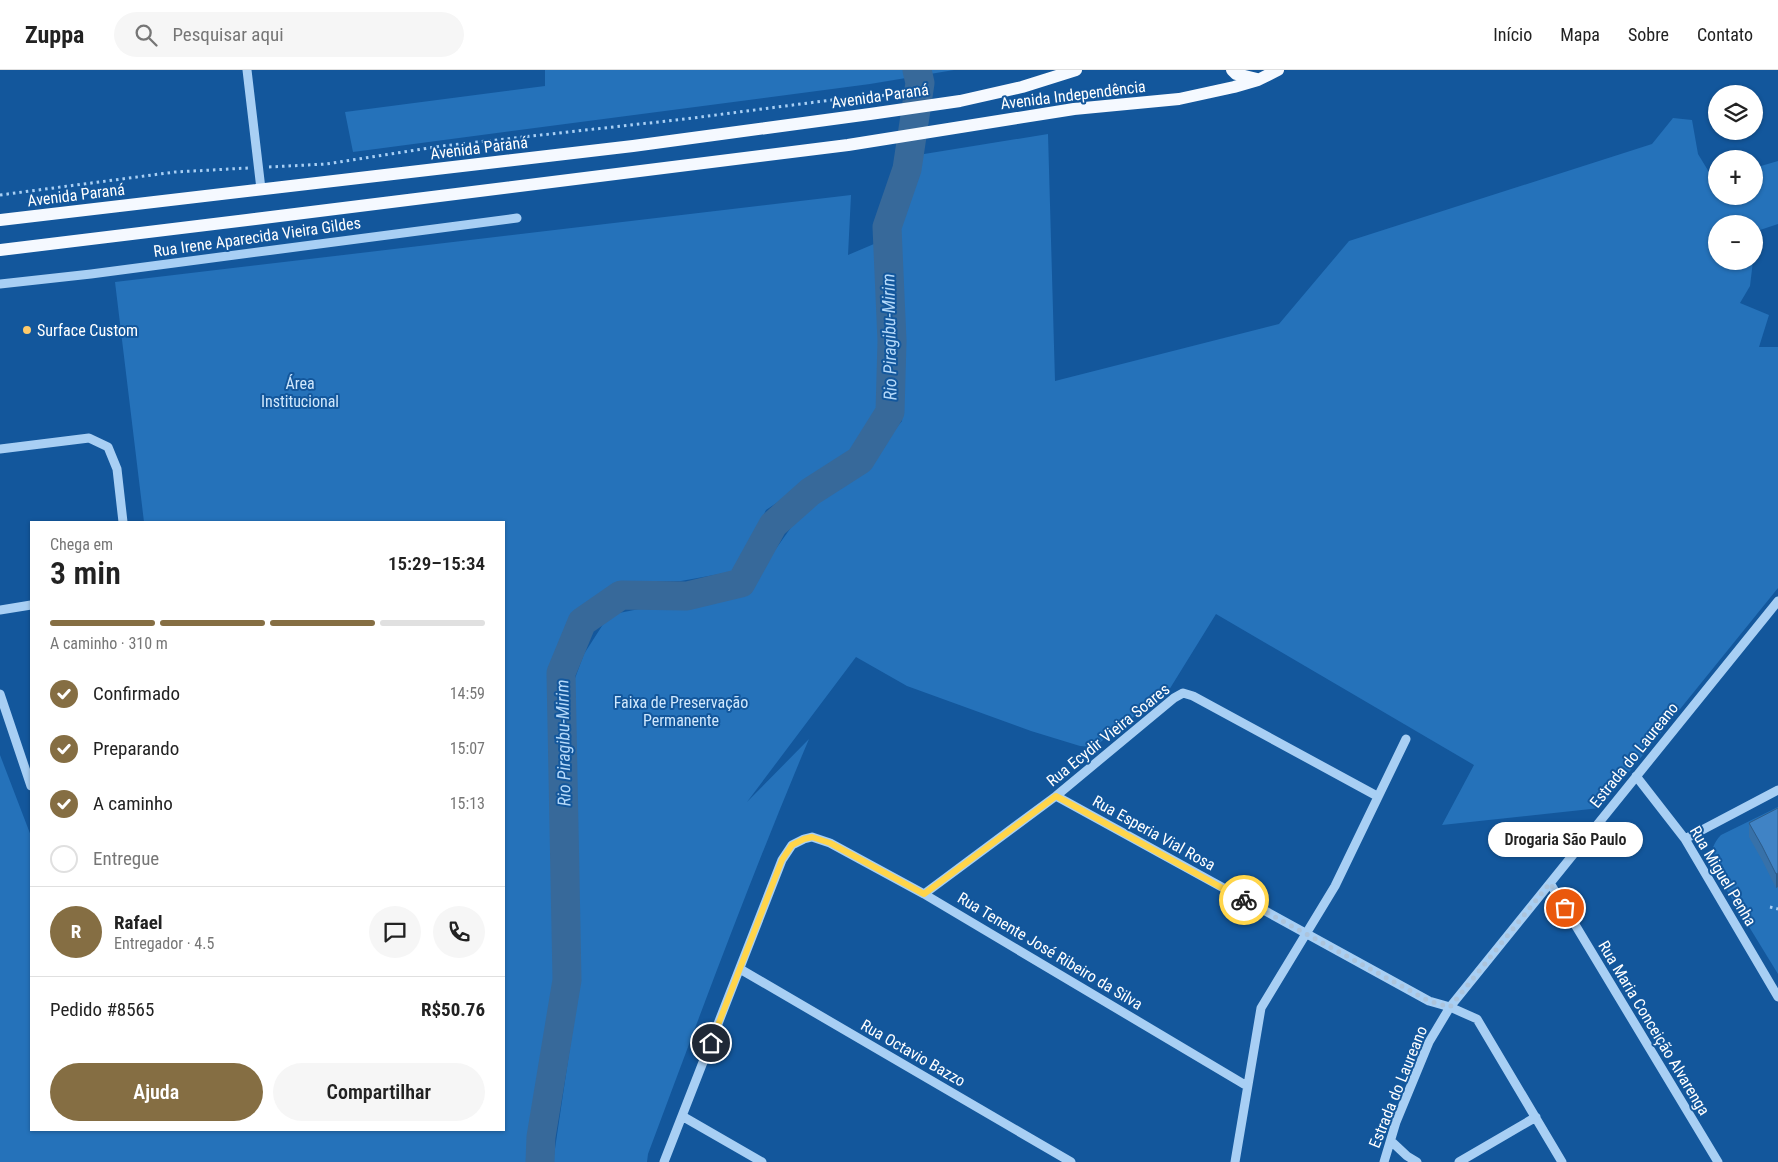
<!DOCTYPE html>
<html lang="pt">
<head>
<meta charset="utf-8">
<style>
	:root { --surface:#fff; --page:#f6f6f6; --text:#222; --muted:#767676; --line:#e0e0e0; --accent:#856e43 }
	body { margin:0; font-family:"Roboto Condensed",sans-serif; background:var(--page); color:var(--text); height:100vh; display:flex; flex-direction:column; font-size:19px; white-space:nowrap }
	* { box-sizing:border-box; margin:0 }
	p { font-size:16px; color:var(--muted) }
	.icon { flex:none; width:28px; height:28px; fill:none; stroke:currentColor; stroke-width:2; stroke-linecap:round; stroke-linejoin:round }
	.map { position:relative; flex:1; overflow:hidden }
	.details { position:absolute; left:30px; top:451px; width:475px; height:610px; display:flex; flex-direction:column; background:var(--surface); border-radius:0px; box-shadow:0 1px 4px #0004 }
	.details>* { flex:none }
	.controls { position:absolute; left:1708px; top:15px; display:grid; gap:10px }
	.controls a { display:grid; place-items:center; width:55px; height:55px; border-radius:50%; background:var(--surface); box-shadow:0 1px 4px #0004; font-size:25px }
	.pin { position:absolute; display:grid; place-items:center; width:42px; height:42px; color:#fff; margin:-21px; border:2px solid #fff; border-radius:50%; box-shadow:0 1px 5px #0007 }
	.courier { position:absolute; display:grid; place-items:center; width:50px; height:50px; margin:-25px; border:4px solid #ffd54a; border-radius:50%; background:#fff; color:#222; box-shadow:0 1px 6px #0007 }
	.bubble { position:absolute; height:35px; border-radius:18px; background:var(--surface); box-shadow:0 1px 4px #0004; font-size:16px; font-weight:600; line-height:35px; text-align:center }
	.head em { font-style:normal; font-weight:600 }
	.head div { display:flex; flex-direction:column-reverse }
	.head { display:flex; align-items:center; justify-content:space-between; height:85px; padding:0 20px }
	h1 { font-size:32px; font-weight:600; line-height:38px }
	.bar { display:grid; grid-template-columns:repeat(4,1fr); gap:8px 5px; align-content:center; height:60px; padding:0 20px }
	.bar i { height:6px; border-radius:4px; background:var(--line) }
	.bar .on { background:var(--accent) }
	.bar p { grid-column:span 4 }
	.line { display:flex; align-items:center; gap:12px; padding:0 20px; border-top:1px solid var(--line) }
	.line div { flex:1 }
	.round { display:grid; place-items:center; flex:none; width:52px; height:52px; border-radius:26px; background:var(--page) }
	ol { padding:0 20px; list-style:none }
	li { display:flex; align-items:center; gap:15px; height:55px }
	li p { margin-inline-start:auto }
	li .icon { padding:5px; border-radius:50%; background:var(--accent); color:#fff; stroke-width:4 }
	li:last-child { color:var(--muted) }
	li i { width:28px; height:28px; border:2px solid var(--line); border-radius:50% }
	.cta { display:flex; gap:10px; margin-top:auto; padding:10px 20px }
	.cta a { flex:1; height:58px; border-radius:30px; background:var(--accent); color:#fff; font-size:20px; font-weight:600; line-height:58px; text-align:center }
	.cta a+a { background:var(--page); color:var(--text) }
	header { display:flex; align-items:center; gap:30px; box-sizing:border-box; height:70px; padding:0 25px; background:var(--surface); border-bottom:1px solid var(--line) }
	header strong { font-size:24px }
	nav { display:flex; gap:28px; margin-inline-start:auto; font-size:18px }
	.search { width:350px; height:45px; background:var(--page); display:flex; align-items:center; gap:12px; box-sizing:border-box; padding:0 18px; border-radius:28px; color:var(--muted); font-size:19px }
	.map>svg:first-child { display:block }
</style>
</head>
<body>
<header>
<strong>Zuppa</strong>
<div class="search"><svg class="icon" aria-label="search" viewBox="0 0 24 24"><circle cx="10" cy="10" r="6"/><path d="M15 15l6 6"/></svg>Pesquisar aqui</div>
<nav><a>Início</a><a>Mapa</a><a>Sobre</a><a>Contato</a></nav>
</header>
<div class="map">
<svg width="1778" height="1092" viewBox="0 0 1778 1092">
	<rect width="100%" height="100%" fill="#13579c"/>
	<path fill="#2572ba" d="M 545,0 L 954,0 L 870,14 L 353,82 L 345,42 L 545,16 Z
		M 1673,48 L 1692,50 L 1698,84 L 1712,107 L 1716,106 L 1716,126 L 1754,126 L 1754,98 L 1778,91 L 1778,154 L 1757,161 L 1754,183 L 1754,154 L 1716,154 L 1716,191 L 1753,191 L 1750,216 L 1740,233 L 1769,245 L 1759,277 L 1778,277 L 1778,518 L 1600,738 L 1442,755 L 1474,695 L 1216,544 L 1169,620 L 1094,677 L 1080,676 L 1031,661 L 907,616 L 856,587 L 747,732 L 809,669 C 751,806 700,945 648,1084 L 647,1092 L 553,1092 L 578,923 L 574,671 L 571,619 L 584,584 L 609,545 L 654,536 L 742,523 L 763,497 L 797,449 L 848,409 L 868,392 L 902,351 L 903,297 L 899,160 L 918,85 L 1048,64 L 1055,311 L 1279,254 L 1349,171 L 1652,74 Z
		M 851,125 L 848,185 L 881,171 L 882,278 L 878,342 L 852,382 L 766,440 L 736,501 L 681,511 L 620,512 L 577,540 L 557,581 L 548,616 L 554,911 L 535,1028 L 528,1092 L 0,1092 L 0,685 L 31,766 L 31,1060 L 504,1060 L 504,452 L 144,452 L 115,212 Z
		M 1778,737 L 1778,904 L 1710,793 C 1711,782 1713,773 1721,765 Z"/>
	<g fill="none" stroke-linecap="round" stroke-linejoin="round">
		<path stroke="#37699a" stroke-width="29" d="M 540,1092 L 541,1067 L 567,910 L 561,603 L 582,552 L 621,525 L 687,526 L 741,513 L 773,455 L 810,422 L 860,390 L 890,342 L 892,271 L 887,157 L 907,99 L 920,13 L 917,0"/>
		<path stroke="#a8cff4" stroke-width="3" stroke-dasharray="2.5 4" stroke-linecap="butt" d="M 269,97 L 326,94 L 442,76 L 685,49 L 847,28 L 861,28 L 896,24
			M 0,125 L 175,102 L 248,98
			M 1770,837 L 1778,839"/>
		<path stroke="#a8cff4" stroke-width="9" d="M 247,0 L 261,119
			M 0,214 L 91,204 L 517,148
			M 0,379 L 89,368 L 108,377 L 117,399 L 123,452
			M 0,540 L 31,535
			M 0,624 L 31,716
			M 1636,706 L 1685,769 L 1778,927
			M 1056,726 L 1429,931 L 1450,937 L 1477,949 L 1562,1092
			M 1685,769 L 1778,720
			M 1550,813 L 1718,1092
			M 924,824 L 1056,726 L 1174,628 L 1183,623 L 1193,626 L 1377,726
			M 740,899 L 1071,1092
			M 682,1046 L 762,1092
			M 1391,1071 L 1407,1086 L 1417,1092
			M 664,1092 L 782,790 L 792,775 L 804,769 L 812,767 L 830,773 L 924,824 L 1247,1016
			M 1235,1092 L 1261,938 L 1335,816 L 1406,669
			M 1384,1092 L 1396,1052 L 1429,972 L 1450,937 L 1778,531
			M 1459,1092 L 1536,1047"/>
		<path stroke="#f5f9ff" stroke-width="12" d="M 1232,0 L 1236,4 L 1257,9
			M 0,150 L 633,76 L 870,44 L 960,31 L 1022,17 L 1076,0
			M 0,180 L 247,150 L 848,75 L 1074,39 L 1179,29 L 1234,17 L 1258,10 L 1278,0"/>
	</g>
	<path fill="#3771a9" d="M 1778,738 L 1778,817 L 1776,818 L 1762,790 L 1749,767 L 1749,753 Z"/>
	<path fill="#2d5c8a" d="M 1778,803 L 1778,817 L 1776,818 L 1776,804 Z"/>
	<path fill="#4083c5" stroke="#2d5c8a" d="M 1778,738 L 1778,803 L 1776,804 L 1762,776 L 1749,753 Z"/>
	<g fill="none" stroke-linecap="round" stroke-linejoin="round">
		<path stroke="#acc4dc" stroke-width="5" stroke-dasharray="0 9" d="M 1244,830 L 1429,931 L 1450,937 L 1550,813 L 1565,838"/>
		<path stroke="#ffd54a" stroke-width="6" d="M 711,973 L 782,790 L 792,775 L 804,769 L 812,767 L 830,773 L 924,824 L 1056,726 L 1244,830"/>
	</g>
	<circle fill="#ffcb6b" stroke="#13579c" stroke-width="2" cx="27" cy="260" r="5"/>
	<g text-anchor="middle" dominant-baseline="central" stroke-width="4" stroke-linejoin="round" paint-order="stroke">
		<g font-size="16" fill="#fff" stroke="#13579c">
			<text transform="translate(1073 25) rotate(-7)">Avenida Independência</text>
			<text transform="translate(880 26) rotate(-8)">Avenida Paraná</text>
			<text transform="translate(479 78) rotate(-7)">Avenida Paraná</text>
			<text transform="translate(76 125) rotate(-7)">Avenida Paraná</text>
			<text transform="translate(257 167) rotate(-8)">Rua Irene Aparecida Vieira Gildes</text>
			<text transform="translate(1108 665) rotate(-39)">Rua Ecydir Vieira Soares</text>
			<text transform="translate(1634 685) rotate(-51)">Estrada do Laureano</text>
			<text transform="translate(1154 763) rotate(29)">Rua Esperia Vial Rosa</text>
			<text transform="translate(1723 806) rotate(59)">Rua Miguel Penha</text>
			<text transform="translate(1050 881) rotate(31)">Rua Tenente José Ribeiro da Silva</text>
			<text transform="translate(1654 958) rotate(59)">Rua Maria Conceição Alvarenga</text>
			<text transform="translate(913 983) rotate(30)">Rua Octavio Bazzo</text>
			<text transform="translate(1398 1017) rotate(-68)">Estrada do Laureano</text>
		</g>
		<g font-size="16" fill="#fff" stroke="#13579c" text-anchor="start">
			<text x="37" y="260">Surface Custom</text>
		</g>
		<g font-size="16" fill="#d0e8fd" stroke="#13579c">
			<text x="300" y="313">Área<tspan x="300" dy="18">Institucional</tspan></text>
			<text x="681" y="632">Faixa de Preservação<tspan x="681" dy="18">Permanente</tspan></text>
		</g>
		<g font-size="18" font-style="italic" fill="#b5d9fa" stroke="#13579c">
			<text transform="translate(889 267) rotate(-91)">Rio Piragibu-Mirim</text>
			<text transform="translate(563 673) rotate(-91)">Rio Piragibu-Mirim</text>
		</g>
	</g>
</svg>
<div class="controls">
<a><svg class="icon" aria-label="layers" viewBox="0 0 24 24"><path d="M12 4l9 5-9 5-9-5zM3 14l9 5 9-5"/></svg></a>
<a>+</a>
<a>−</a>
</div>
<div class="pin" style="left:1565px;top:838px;background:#ea580c"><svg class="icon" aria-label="bag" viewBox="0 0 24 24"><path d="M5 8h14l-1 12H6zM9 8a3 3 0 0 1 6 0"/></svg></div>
<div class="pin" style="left:711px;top:973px;background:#1f2937"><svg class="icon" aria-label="home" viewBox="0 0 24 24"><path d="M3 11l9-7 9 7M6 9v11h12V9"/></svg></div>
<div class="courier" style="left:1244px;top:830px"><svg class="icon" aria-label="bike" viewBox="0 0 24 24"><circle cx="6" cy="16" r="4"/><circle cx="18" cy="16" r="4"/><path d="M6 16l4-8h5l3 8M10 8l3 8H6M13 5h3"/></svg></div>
<div class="bubble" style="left:1488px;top:752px;width:155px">Drogaria São Paulo</div>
<section class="details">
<div class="head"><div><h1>3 min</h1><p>Chega em</p></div><em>15:29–15:34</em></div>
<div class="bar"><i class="on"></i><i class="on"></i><i class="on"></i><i></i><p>A caminho · 310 m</p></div>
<ol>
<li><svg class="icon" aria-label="check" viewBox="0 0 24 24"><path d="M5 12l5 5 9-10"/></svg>Confirmado<p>14:59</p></li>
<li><svg class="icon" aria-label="check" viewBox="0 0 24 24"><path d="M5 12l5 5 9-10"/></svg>Preparando<p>15:07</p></li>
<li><svg class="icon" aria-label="check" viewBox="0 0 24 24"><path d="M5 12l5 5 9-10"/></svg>A caminho<p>15:13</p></li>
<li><i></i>Entregue</li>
</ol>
<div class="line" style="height:90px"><b class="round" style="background:var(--accent);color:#fff">R</b><div><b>Rafael</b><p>Entregador · 4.5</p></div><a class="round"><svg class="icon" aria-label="chat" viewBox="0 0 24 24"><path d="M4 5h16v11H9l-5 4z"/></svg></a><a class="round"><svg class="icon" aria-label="phone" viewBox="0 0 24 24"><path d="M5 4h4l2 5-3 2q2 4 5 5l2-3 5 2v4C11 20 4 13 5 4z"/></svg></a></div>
<div class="line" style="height:65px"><div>Pedido #8565</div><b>R$50.76</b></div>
<div class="cta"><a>Ajuda</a><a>Compartilhar</a></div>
</section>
</div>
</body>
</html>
